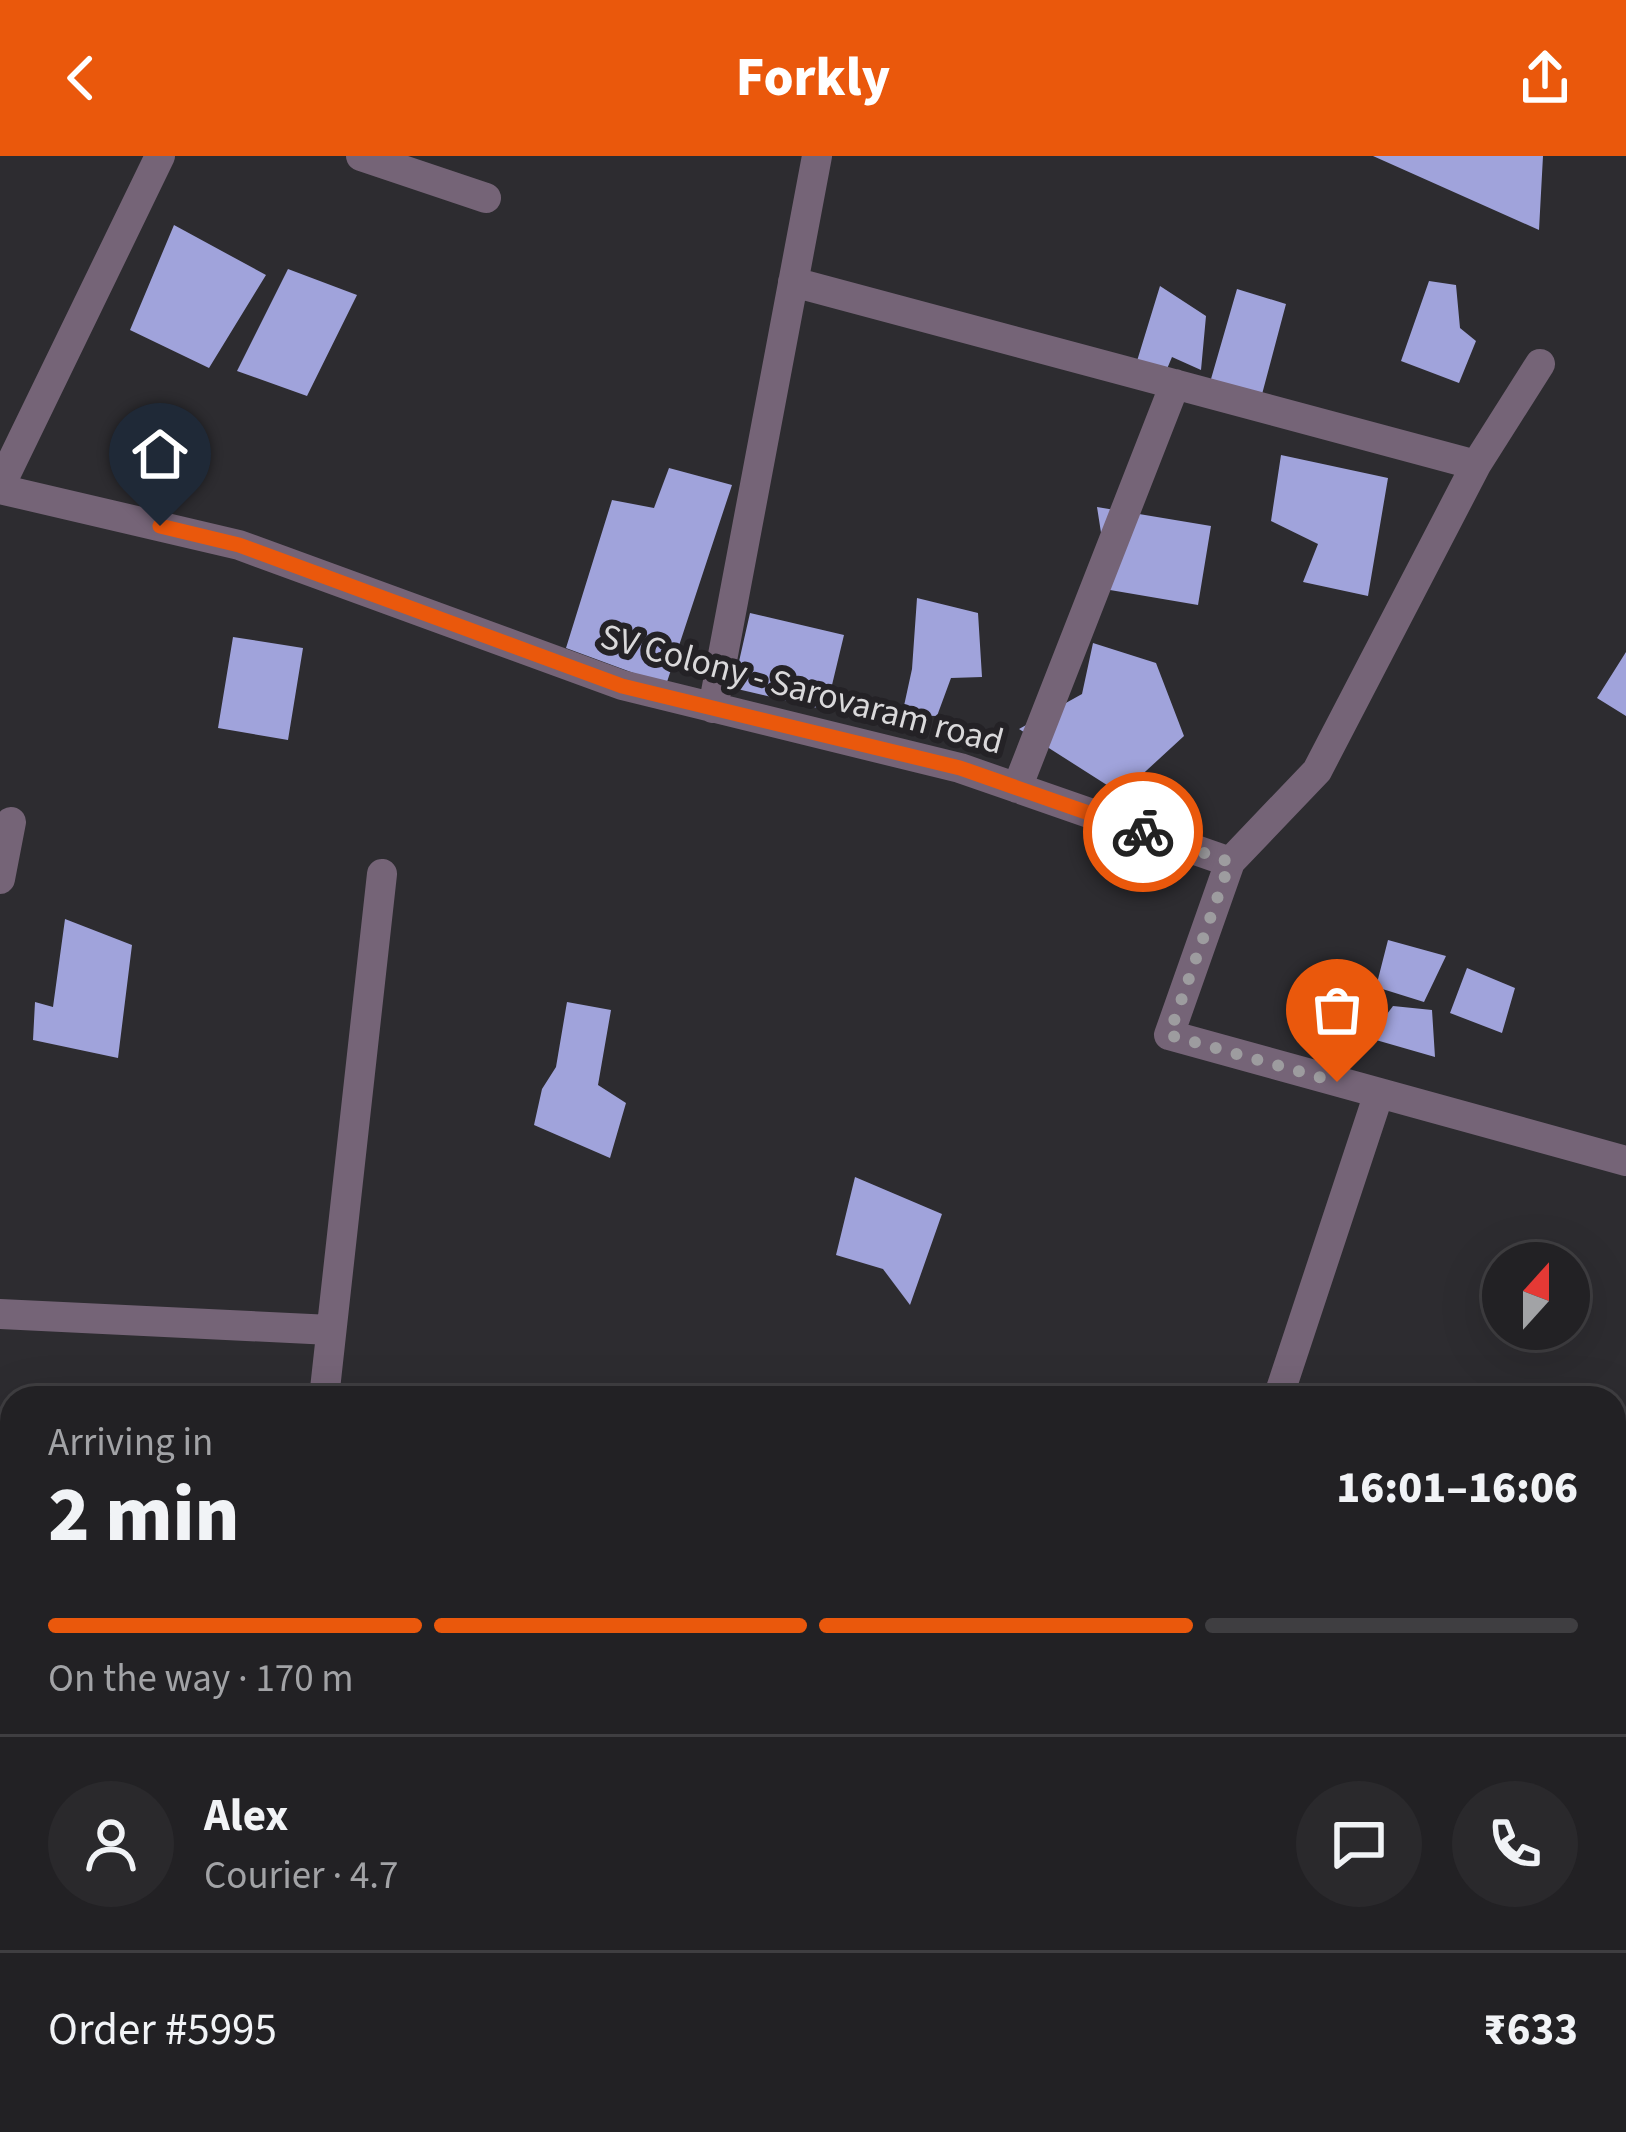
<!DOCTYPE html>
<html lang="en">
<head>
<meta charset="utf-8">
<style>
	:root { --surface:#222124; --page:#2a292c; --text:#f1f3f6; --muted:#a2a3a6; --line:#3f3e41; --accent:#ea580c }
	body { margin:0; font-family:"Source Sans 3",sans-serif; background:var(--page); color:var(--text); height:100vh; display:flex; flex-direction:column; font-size:45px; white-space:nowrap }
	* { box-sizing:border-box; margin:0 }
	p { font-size:39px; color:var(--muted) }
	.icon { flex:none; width:66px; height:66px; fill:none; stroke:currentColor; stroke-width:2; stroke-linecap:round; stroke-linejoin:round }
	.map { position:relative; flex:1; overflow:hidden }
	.sheet { position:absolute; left:0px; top:1230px; width:1626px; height:747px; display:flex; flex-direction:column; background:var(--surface); border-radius:36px 36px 0 0; box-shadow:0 12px 48px #0002,0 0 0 3px var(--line) }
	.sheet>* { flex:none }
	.needle { width:78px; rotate:21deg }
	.fabs { position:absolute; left:1482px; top:1086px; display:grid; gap:24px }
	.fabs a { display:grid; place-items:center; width:108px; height:108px; border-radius:50%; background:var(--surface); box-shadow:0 12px 48px #0002,0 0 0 3px var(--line); font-size:60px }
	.pin { position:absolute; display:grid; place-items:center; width:102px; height:102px; color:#fff; margin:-123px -51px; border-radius:50% 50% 50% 0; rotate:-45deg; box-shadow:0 0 12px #0007 }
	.pin .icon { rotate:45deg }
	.courier { position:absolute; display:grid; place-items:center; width:120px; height:120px; margin:-60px; border:9px solid #ea580c; border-radius:50%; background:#fff; color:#222; box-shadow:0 3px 15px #0007 }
	.head em { font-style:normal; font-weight:800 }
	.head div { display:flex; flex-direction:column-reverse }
	.head { display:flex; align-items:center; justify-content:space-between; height:204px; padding:0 48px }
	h1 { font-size:78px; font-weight:800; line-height:90px }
	.bar { display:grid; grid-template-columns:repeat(4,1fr); gap:18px 12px; align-content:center; height:144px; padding:0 48px }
	.bar i { height:15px; border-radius:9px; background:var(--line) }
	.bar .on { background:var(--accent) }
	.bar p { grid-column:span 4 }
	.line { display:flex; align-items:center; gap:30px; padding:0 48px; border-top:3px solid var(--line) }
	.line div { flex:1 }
	.round { display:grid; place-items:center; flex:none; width:126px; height:126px; border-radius:63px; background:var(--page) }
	header { display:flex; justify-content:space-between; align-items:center; height:156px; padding:0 48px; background:var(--accent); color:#fff; font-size:54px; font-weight:800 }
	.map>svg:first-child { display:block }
</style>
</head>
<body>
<header><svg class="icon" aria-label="back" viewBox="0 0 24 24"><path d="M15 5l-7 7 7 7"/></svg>Forkly<svg class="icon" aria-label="share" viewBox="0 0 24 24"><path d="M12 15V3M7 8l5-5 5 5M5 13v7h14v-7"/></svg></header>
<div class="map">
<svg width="1626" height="1976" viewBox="0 0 1626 1976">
	<rect width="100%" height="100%" fill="#2d2c30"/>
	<path fill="#a0a3db" d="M 1373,0 L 1543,0 L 1539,74 Z
		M 174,69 L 266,119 L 209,212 L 130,174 Z
		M 288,113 L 357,139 L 307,240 L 237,215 Z
		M 1429,125 L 1456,129 L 1460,172 L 1476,185 L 1459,227 L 1401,205 Z
		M 1160,130 L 1206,160 L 1201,214 L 1172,201 L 1164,220 L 1137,205 Z
		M 1237,133 L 1286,148 L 1261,242 L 1211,223 Z
		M 1281,299 L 1388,322 L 1368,440 L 1303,426 L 1318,388 L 1271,365 Z
		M 669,312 L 732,329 L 666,529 L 566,492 L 612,344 L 654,352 Z
		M 1097,351 L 1211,370 L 1198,449 L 1110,434 Z
		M 917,442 L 978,457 L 982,521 L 951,522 L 937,560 L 902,559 L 912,513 Z
		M 750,457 L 844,479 L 826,554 L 733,532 Z
		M 233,481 L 303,492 L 288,584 L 218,572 Z
		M 1093,487 L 1156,507 L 1184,580 L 1121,638 L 1019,573 L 1082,538 Z
		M 1626,496 L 1626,560 L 1597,542 Z
		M 65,763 L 132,789 L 118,902 L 33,884 L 35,846 L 53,851 Z
		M 1388,784 L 1446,800 L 1424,846 L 1376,831 Z
		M 1467,812 L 1515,832 L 1502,877 L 1450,857 Z
		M 567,846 L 611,854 L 598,929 L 626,947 L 610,1002 L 534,969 L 542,933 L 556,911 Z
		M 1393,850 L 1432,854 L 1435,901 L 1369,882 Z
		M 855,1021 L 942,1058 L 910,1149 L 883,1113 L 836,1099 Z
		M 165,1965 L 238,1965 L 245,1976 L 159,1976 Z
		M 1407,1965 L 1499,1965 L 1497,1976 L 1405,1976 Z"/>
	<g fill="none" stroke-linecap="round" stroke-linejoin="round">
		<path stroke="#756477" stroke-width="30" d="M 361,0 L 486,42
			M 793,126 L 1476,309
			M 0,330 L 160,0
			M 0,333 L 239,389 L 622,529 L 960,612 L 1230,706 L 1169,879 L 1626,1005
			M 713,552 L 817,0
			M 1017,632 L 1175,228
			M 1230,706 L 1317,615 L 1476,309 L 1540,208
			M 0,723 L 11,666
			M 0,1158 L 331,1174
			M 324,1242 L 382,718
			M 1278,1242 L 1379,937
			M 0,1474 L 12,1469
			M 1066,1965 L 1095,1976
			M 0,1969 L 22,1976
			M 1530,1976 L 1536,1965"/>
		<path stroke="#be9ac1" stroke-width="30" d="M 0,1862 L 12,1862
			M 1614,1908 L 1626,1910"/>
	</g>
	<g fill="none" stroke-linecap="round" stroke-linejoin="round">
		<path stroke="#9d9c9f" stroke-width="12" stroke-dasharray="0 21.6" d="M 1143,676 L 1230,706 L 1169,879 L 1337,926"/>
		<path stroke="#ea580c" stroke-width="15" d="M 160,370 L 239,389 L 622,530 L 960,612 L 1143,676"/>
	</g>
	<g text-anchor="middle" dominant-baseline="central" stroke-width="12" stroke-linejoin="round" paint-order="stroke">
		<g font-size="36" fill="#dad9db" stroke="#242226">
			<text transform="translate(802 533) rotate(15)">SV Colony - Sarovaram road</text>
		</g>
	</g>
</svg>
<div class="fabs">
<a><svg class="needle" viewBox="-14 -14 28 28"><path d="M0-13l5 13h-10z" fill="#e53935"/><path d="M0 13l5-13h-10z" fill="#a2a3a6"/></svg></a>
</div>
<div class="pin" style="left:1337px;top:926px;background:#ea580c"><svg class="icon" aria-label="bag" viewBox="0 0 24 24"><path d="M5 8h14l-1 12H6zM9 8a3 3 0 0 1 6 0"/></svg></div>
<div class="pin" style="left:160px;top:370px;background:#1f2937"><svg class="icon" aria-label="home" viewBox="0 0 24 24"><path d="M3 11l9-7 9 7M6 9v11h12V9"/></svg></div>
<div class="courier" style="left:1143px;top:676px"><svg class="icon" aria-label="bike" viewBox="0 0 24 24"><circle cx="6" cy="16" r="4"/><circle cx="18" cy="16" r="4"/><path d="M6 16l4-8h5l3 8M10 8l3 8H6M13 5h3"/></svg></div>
<section class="sheet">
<div class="head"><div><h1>2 min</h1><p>Arriving in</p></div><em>16:01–16:06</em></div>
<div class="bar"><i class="on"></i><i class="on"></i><i class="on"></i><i></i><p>On the way · 170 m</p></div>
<div class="line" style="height:216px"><a class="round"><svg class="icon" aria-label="person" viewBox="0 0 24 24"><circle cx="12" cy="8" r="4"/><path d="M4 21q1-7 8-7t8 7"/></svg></a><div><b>Alex</b><p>Courier · 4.7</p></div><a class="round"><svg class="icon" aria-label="chat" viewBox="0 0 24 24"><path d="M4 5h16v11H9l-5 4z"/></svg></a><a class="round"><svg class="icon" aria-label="phone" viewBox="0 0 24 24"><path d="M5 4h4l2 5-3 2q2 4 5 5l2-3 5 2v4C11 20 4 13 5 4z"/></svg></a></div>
<div class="line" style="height:156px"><div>Order #5995</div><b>₹633</b></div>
</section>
</div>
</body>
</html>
